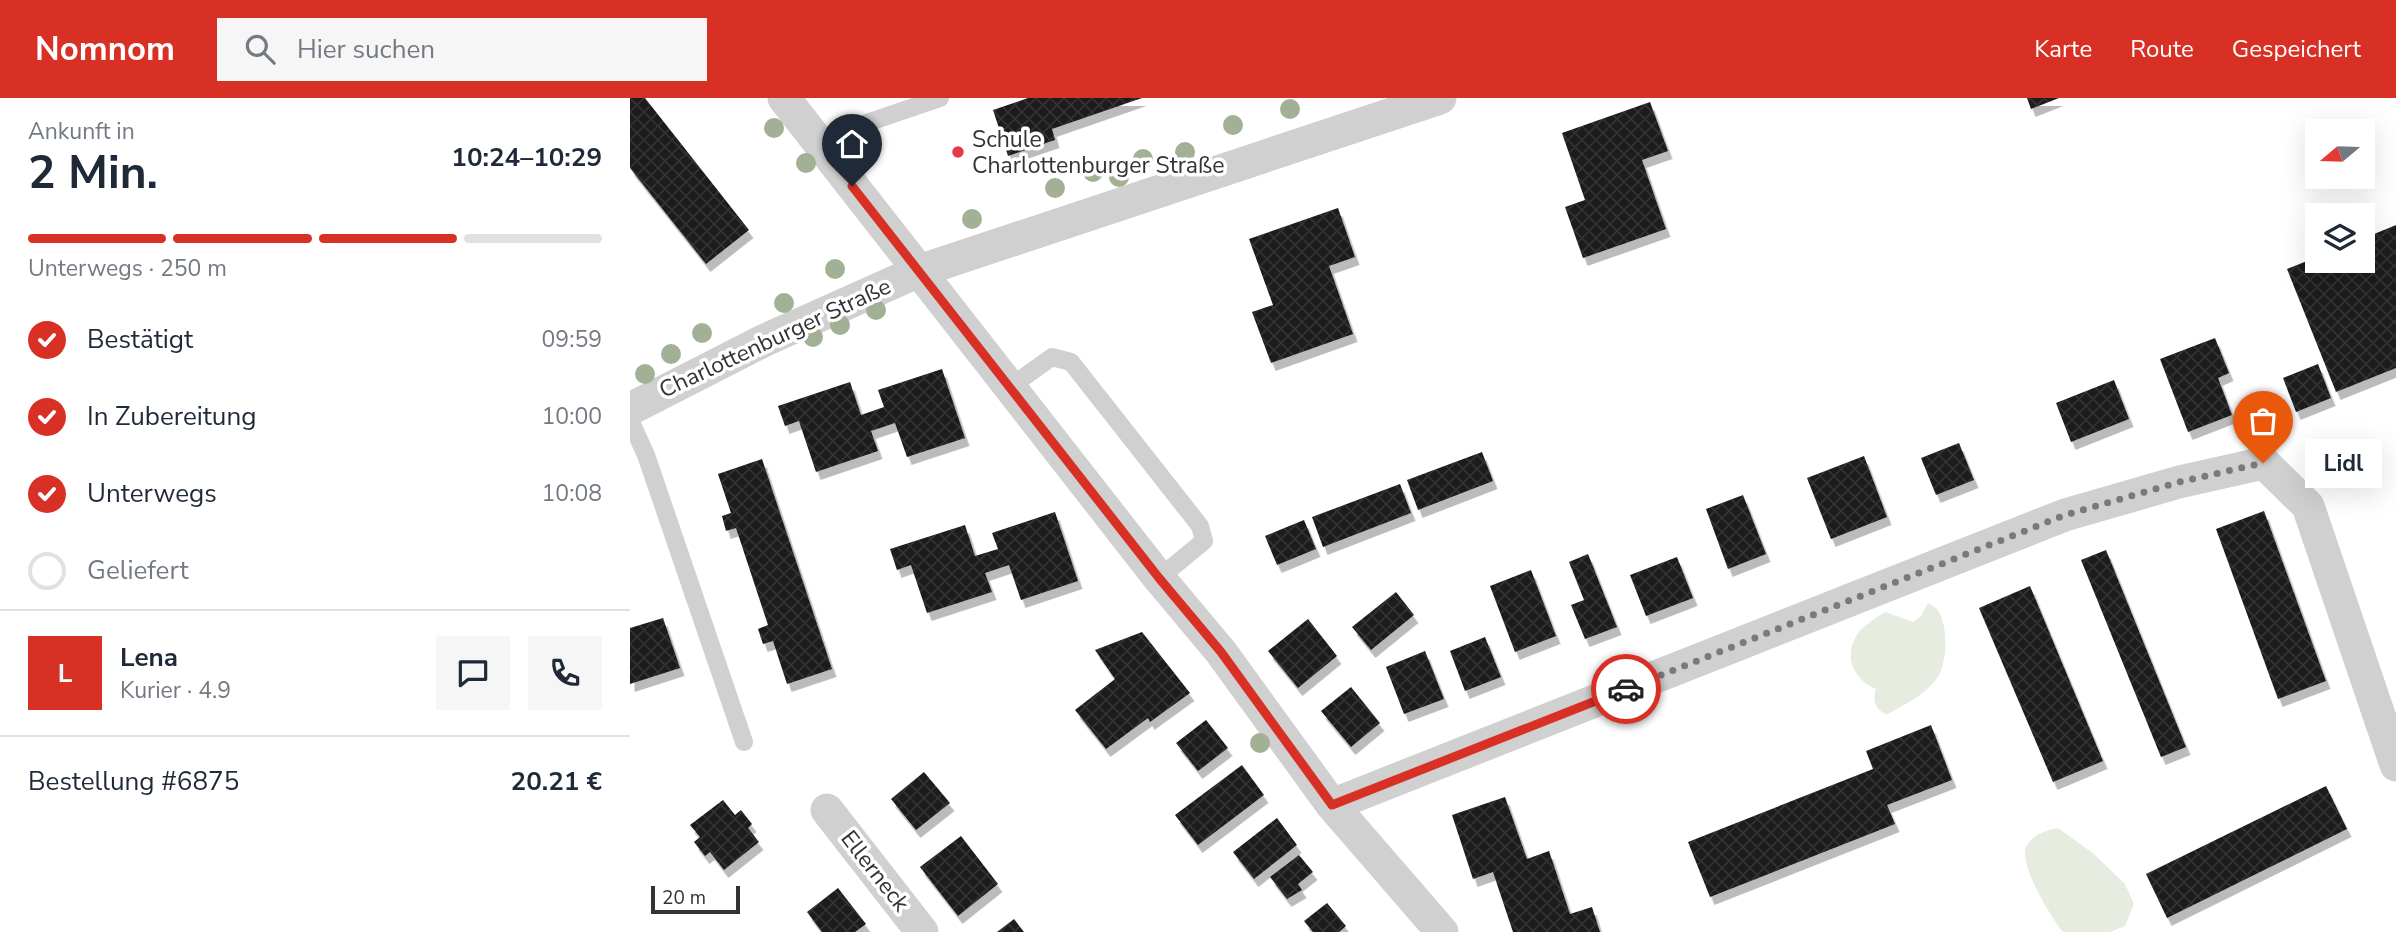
<!DOCTYPE html>
<html lang="de">
<head>
<meta charset="utf-8">
<style>
	:root { --surface:#fff; --page:#f6f6f7; --text:#1f2937; --muted:#747a83; --line:#e0e1e3; --accent:#d93025 }
	body { margin:0; font-family:"Nunito Sans",sans-serif; background:var(--page); color:var(--text); height:100vh; display:flex; flex-direction:column; font-size:26px; white-space:nowrap }
	* { box-sizing:border-box; margin:0 }
	p { font-size:23px; color:var(--muted) }
	.icon { flex:none; width:38px; height:38px; fill:none; stroke:currentColor; stroke-width:2; stroke-linecap:round; stroke-linejoin:round }
	.map { position:relative; flex:1; overflow:hidden }
	.sheet { display:flex; flex-direction:column; background:var(--surface); width:630px }
	.sheet>* { flex:none }
	.needle { width:46px; rotate:251deg }
	.buttons { position:absolute; left:1675px; top:21px; display:grid; gap:14px }
	.buttons a { display:grid; place-items:center; width:70px; height:70px; border-radius:0px; background:var(--surface); box-shadow:0 7px 28px #0002; font-size:35px }
	.scale { position:absolute; left:21px; bottom:18px; width:89px; box-sizing:border-box; padding-left:7px; border:4px solid #333; border-top:0; font-size:19px; line-height:24px; white-space:nowrap; color:#333; -webkit-text-stroke:5px #fff; paint-order:stroke }
	.pin { position:absolute; display:grid; place-items:center; width:60px; height:60px; color:#fff; margin:-72px -30px; border-radius:50% 50% 50% 0; rotate:-45deg; box-shadow:0 0 7px #0007 }
	.pin .icon { rotate:45deg }
	.courier { position:absolute; display:grid; place-items:center; width:70px; height:70px; margin:-35px; border:5px solid #d93025; border-radius:50%; background:#fff; color:#222; box-shadow:0 2px 9px #0007 }
	.bubble { position:absolute; height:49px; border-radius:0px; background:var(--surface); box-shadow:0 7px 28px #0002; font-size:23px; font-weight:700; line-height:49px; text-align:center }
	.head em { font-style:normal; font-weight:700 }
	.head div { display:flex; flex-direction:column-reverse }
	.head { display:flex; align-items:center; justify-content:space-between; height:119px; padding:0 28px }
	h1 { font-size:46px; font-weight:700; line-height:52px }
	.bar { display:grid; grid-template-columns:repeat(4,1fr); gap:10px 7px; align-content:center; height:84px; padding:0 28px }
	.bar i { height:9px; border-radius:5px; background:var(--line) }
	.bar .current { background:var(--accent) }
	.bar p { grid-column:span 4 }
	.line { display:flex; align-items:center; gap:18px; padding:0 28px; border-top:2px solid var(--line) }
	.line div { flex:1 }
	.round { display:grid; place-items:center; flex:none; width:74px; height:74px; border-radius:0px; background:var(--page) }
	ol { padding:0 28px; list-style:none }
	li { display:flex; align-items:center; gap:21px; height:77px }
	li p { margin-inline-start:auto }
	li .icon { padding:7px; border-radius:50%; background:var(--accent); color:#fff; stroke-width:4 }
	li:last-child { color:var(--muted) }
	li i { width:38px; height:38px; border:4px solid var(--line); border-radius:50% }
	header { display:flex; align-items:center; gap:42px; box-sizing:border-box; height:98px; padding:0 35px; background:var(--accent); color:#fff }
	header strong { font-size:33px }
	nav { display:flex; gap:38px; margin-inline-start:auto; font-size:24px }
	.search { width:490px; height:63px; background:var(--page); display:flex; align-items:center; gap:18px; box-sizing:border-box; padding:0 24px; border-radius:0px; color:var(--muted); font-size:26px }
	main { display:flex; flex:1; min-height:0 }
	.map>svg:first-child { display:block }
</style>
</head>
<body>
<header>
<strong>Nomnom</strong>
<div class="search"><svg class="icon" aria-label="search" viewBox="0 0 24 24"><circle cx="10" cy="10" r="6"/><path d="M15 15l6 6"/></svg>Hier suchen</div>
<nav><a>Karte</a><a>Route</a><a>Gespeichert</a></nav>
</header>
<main>
<section class="sheet">
<div class="head"><div><h1>2 Min.</h1><p>Ankunft in</p></div><em>10:24–10:29</em></div>
<div class="bar"><i class="current"></i><i class="current"></i><i class="current"></i><i></i><p>Unterwegs · 250 m</p></div>
<ol>
<li><svg class="icon" aria-label="check" viewBox="0 0 24 24"><path d="M5 12l5 5 9-10"/></svg>Bestätigt<p>09:59</p></li>
<li><svg class="icon" aria-label="check" viewBox="0 0 24 24"><path d="M5 12l5 5 9-10"/></svg>In Zubereitung<p>10:00</p></li>
<li><svg class="icon" aria-label="check" viewBox="0 0 24 24"><path d="M5 12l5 5 9-10"/></svg>Unterwegs<p>10:08</p></li>
<li><i></i>Geliefert</li>
</ol>
<div class="line" style="height:126px"><b class="round" style="background:var(--accent);color:#fff">L</b><div><b>Lena</b><p>Kurier · 4.9</p></div><a class="round"><svg class="icon" aria-label="chat" viewBox="0 0 24 24"><path d="M4 5h16v11H9l-5 4z"/></svg></a><a class="round"><svg class="icon" aria-label="phone" viewBox="0 0 24 24"><path d="M5 4h4l2 5-3 2q2 4 5 5l2-3 5 2v4C11 20 4 13 5 4z"/></svg></a></div>
<div class="line" style="height:91px"><div>Bestellung #6875</div><b>20.21 €</b></div>
</section>
<div class="map">
<svg width="1766" height="834" viewBox="0 0 1766 834">
	<defs>
		<pattern id="building-cross-hatch" width="8" height="8" patternUnits="userSpaceOnUse" patternTransform="scale(1.75)"><rect width="8" height="8" fill="#1a1a1a"/><path d="M0 0l8 8M0 8l8-8" fill="none" stroke="#333"/></pattern>
		<filter id="shadow"><feDropShadow dx="4.5" dy="8" stdDeviation="0" flood-color="#0004"/></filter>
	</defs>
	<rect width="100%" height="100%" fill="#fff"/>
	<path fill="#e6ecdf" d="M 1298,505 C 1301,507 1304,508 1307,511 C 1319,526 1318,569 1305,583 C 1291,599 1274,607 1256,617 C 1245,609 1242,604 1246,591 C 1222,581 1213,557 1228,535 C 1234,527 1246,520 1255,514 L 1283,524 L 1291,518 Z
		M 1428,730 L 1464,756 L 1495,786 L 1504,806 L 1495,828 L 1480,834 L 1433,834 C 1422,821 1388,765 1396,749 C 1403,736 1414,733 1428,730 Z"/>
	<path fill="url(#building-cross-hatch)" filter="url(#shadow)" d="M 0,0 L 15,0 L 119,132 L 76,166 L 0,70 Z
		M 398,0 L 512,0 L 422,31 L 425,42 L 378,58 L 363,12 Z
		M 1397,0 L 1429,0 L 1401,11 Z
		M 1020,4 L 1038,53 L 1012,62 L 1036,131 L 953,160 L 935,109 L 955,102 L 932,35 Z
		M 708,110 L 725,159 L 699,168 L 723,236 L 641,265 L 622,214 L 643,207 L 619,141 Z
		M 1766,127 L 1766,270 L 1706,294 L 1657,171 L 1687,159 L 1687,163 L 1732,163 L 1732,141 Z
		M 1585,240 L 1599,275 L 1588,280 L 1602,317 L 1558,334 L 1530,261 Z
		M 1688,266 L 1701,300 L 1666,314 L 1653,280 Z
		M 312,271 L 335,340 L 277,359 L 265,325 L 241,333 L 248,353 L 186,374 L 169,323 L 155,328 L 148,308 L 220,284 L 231,317 L 254,309 L 248,292 Z
		M 1484,282 L 1499,321 L 1441,344 L 1426,305 Z
		M 1329,345 L 1344,382 L 1306,397 L 1291,360 Z
		M 852,354 L 863,383 L 788,412 L 777,382 Z
		M 1234,358 L 1257,419 L 1201,441 L 1177,380 Z
		M 132,361 L 202,571 L 157,586 L 143,543 L 133,546 L 128,531 L 138,527 L 106,430 L 96,433 L 92,418 L 101,415 L 88,376 Z
		M 770,386 L 781,415 L 693,449 L 682,419 Z
		M 1113,397 L 1136,456 L 1098,471 L 1076,411 Z
		M 1634,413 L 1696,583 L 1648,601 L 1586,431 Z
		M 425,414 L 448,483 L 391,502 L 379,467 L 355,475 L 362,494 L 297,515 L 281,467 L 267,472 L 260,451 L 335,427 L 345,458 L 368,451 L 362,435 Z
		M 674,422 L 686,451 L 647,467 L 635,438 Z
		M 1476,452 L 1556,649 L 1531,659 L 1451,462 Z
		M 958,456 L 987,529 L 955,541 L 941,507 L 954,502 L 939,464 Z
		M 1047,459 L 1063,500 L 1016,518 L 1000,477 Z
		M 901,472 L 926,538 L 885,554 L 860,488 Z
		M 1400,488 L 1473,663 L 1423,684 L 1349,510 Z
		M 766,494 L 784,517 L 741,552 L 722,529 Z
		M 33,520 L 50,570 L 0,586 L 0,530 Z
		M 678,521 L 707,558 L 668,590 L 638,553 Z
		M 512,534 L 560,595 L 520,624 L 518,620 L 476,651 L 445,612 L 485,581 L 465,552 Z
		M 855,539 L 871,579 L 835,593 L 820,553 Z
		M 795,553 L 814,601 L 774,616 L 756,569 Z
		M 721,589 L 750,625 L 721,649 L 691,613 Z
		M 576,622 L 598,650 L 568,673 L 546,645 Z
		M 1301,627 L 1322,682 L 1257,707 L 1265,726 L 1080,799 L 1058,744 L 1243,671 L 1236,653 Z
		M 612,667 L 634,697 L 568,747 L 545,717 Z
		M 294,674 L 320,705 L 286,732 L 261,701 Z
		M 1696,688 L 1717,731 L 1537,820 L 1516,776 Z
		M 875,699 L 897,761 L 919,753 L 940,816 L 962,809 L 970,834 L 883,834 L 863,774 L 843,781 L 822,717 Z
		M 93,702 L 105,717 L 111,712 L 122,726 L 118,730 L 129,744 L 94,772 L 80,754 L 75,758 L 64,744 L 70,739 L 60,727 Z
		M 647,720 L 667,747 L 624,781 L 603,754 Z
		M 331,738 L 368,786 L 328,818 L 290,769 Z
		M 669,757 L 683,774 L 668,786 L 672,792 L 657,801 L 640,779 Z
		M 208,790 L 236,826 L 225,834 L 192,834 L 177,814 Z
		M 697,805 L 716,828 L 709,834 L 683,834 L 674,823 Z
		M 384,821 L 394,834 L 367,834 Z"/>
	<g fill="none" stroke-linecap="round" stroke-linejoin="round">
		<path stroke="#d0d0d0" stroke-width="18" d="M 189,45 L 225,29 L 310,0
			M 380,289 L 422,259 L 441,264 L 570,428 L 574,443 L 529,480
			M 0,322 L 16,357 L 114,644"/>
		<path stroke="#d0d0d0" stroke-width="33" d="M 154,0 L 529,480 L 591,554 L 702,707 L 812,834
			M 0,311 L 133,243 L 289,173 L 810,0
			M 702,707 L 1435,417 L 1549,384 L 1634,365 L 1678,408 L 1766,667
			M 197,712 L 292,834"/>
	</g>
	<g fill="#a2b095">
		<circle cx="660" cy="11" r="10"/>
		<circle cx="603" cy="27" r="10"/>
		<circle cx="144" cy="30" r="10"/>
		<circle cx="555" cy="54" r="10"/>
		<circle cx="513" cy="61" r="10"/>
		<circle cx="176" cy="65" r="10"/>
		<circle cx="463" cy="74" r="10"/>
		<circle cx="489" cy="79" r="10"/>
		<circle cx="425" cy="90" r="10"/>
		<circle cx="342" cy="121" r="10"/>
		<circle cx="205" cy="171" r="10"/>
		<circle cx="154" cy="205" r="10"/>
		<circle cx="246" cy="212" r="10"/>
		<circle cx="210" cy="227" r="10"/>
		<circle cx="72" cy="235" r="10"/>
		<circle cx="183" cy="239" r="10"/>
		<circle cx="41" cy="256" r="10"/>
		<circle cx="15" cy="276" r="10"/>
		<circle cx="630" cy="645" r="10"/>
	</g>
	<g fill="none" stroke-linecap="round" stroke-linejoin="round">
		<path stroke="#7a7a7a" stroke-width="7" stroke-dasharray="0 12.6" d="M 996,591 L 1435,417 L 1549,384 L 1633,365"/>
		<path stroke="#d93025" stroke-width="9" d="M 222,88 L 529,480 L 591,554 L 702,707 L 996,591"/>
	</g>
	<circle fill="#e63946" stroke="#fff" stroke-width="2.5" cx="328" cy="54" r="7"/>
	<g text-anchor="middle" dominant-baseline="central" stroke-width="7" stroke-linejoin="round" paint-order="stroke">
		<g font-size="23" fill="#333" stroke="#fff" text-anchor="start">
			<text x="342" y="41">Schule<tspan x="342" dy="26">Charlottenburger Straße</tspan></text>
		</g>
		<g font-size="23" fill="#333" stroke="#fff">
			<text transform="translate(145 240) rotate(-25)">Charlottenburger Straße</text>
			<text transform="translate(245 773) rotate(52)">Ellerneck</text>
		</g>
	</g>
</svg>
<div class="buttons">
<a><svg class="needle" viewBox="-14 -14 28 28"><path d="M0-13l5 13h-10z" fill="#e53935"/><path d="M0 13l5-13h-10z" fill="#747a83"/></svg></a>
<a><svg class="icon" aria-label="layers" viewBox="0 0 24 24"><path d="M12 4l9 5-9 5-9-5zM3 14l9 5 9-5"/></svg></a>
</div>
<div class="scale">20 m</div>
<div class="pin" style="left:1633px;top:365px;background:#ea580c"><svg class="icon" aria-label="bag" viewBox="0 0 24 24"><path d="M5 8h14l-1 12H6zM9 8a3 3 0 0 1 6 0"/></svg></div>
<div class="pin" style="left:222px;top:88px;background:#1f2937"><svg class="icon" aria-label="home" viewBox="0 0 24 24"><path d="M3 11l9-7 9 7M6 9v11h12V9"/></svg></div>
<div class="courier" style="left:996px;top:591px"><svg class="icon" aria-label="car" viewBox="0 0 24 24"><path d="M5 17H2v-5l4-1 3-4h7l3 4 3 1v5h-3M9 17h6M6 11h13"/><circle cx="7" cy="17" r="2"/><circle cx="17" cy="17" r="2"/></svg></div>
<div class="bubble" style="left:1675px;top:341px;width:77px">Lidl</div>
</div>
</main>
</body>
</html>
